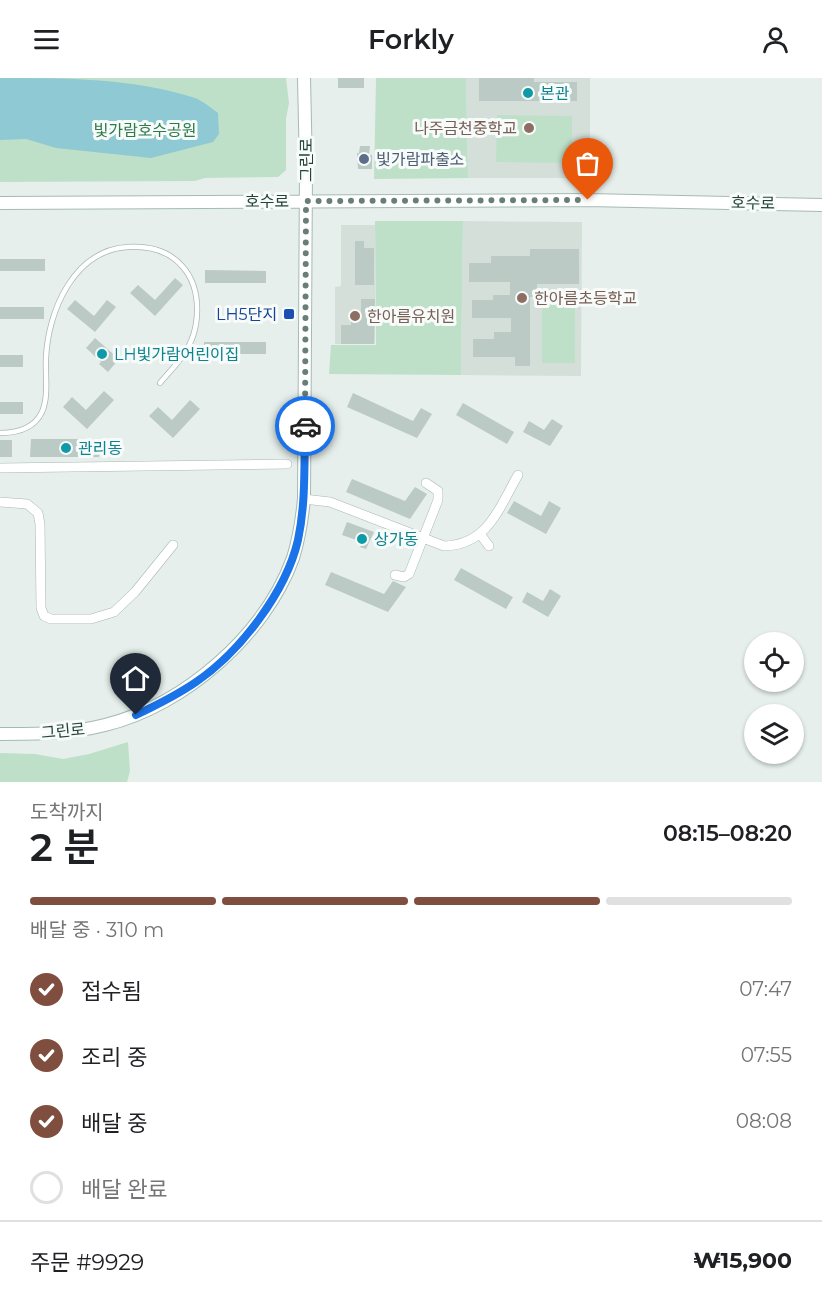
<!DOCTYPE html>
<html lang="ko">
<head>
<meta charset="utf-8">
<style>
	:root { --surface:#fff; --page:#f6f6f6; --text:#202124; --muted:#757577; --line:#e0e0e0; --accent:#7f4e3f }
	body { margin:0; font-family:Montserrat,"Noto Sans KR",sans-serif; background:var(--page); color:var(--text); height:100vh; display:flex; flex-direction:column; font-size:22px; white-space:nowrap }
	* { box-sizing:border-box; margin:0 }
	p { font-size:20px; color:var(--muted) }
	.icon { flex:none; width:33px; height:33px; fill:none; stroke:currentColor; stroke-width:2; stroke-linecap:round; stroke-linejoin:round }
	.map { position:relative; height:704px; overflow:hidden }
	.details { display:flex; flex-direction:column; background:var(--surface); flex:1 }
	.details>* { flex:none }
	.fabs { position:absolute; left:744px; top:554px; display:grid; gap:12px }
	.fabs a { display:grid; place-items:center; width:60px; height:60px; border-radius:50%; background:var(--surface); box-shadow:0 2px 4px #0004; font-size:30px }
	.pin { position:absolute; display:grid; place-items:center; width:51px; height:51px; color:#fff; margin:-62px -26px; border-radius:50% 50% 50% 0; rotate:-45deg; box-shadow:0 0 6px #0007 }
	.pin .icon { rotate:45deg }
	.courier { position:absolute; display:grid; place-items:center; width:60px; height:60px; margin:-30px; border:4px solid #1a73e8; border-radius:50%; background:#fff; color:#222; box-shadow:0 2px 8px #0007 }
	.summary em { font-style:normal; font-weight:600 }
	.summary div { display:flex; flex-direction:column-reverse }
	.summary { display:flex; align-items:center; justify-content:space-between; height:102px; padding:0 30px }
	h1 { font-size:39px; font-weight:600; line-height:45px }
	.bar { display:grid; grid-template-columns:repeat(4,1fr); gap:9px 6px; align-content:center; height:72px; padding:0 30px }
	.bar i { height:8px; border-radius:4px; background:var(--line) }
	.bar .selected { background:var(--accent) }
	.bar p { grid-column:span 4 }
	.line { display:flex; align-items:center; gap:15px; padding:0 30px; border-top:2px solid var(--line) }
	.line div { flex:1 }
	ol { padding:0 30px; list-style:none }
	li { display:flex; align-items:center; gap:18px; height:66px }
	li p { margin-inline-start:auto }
	li .icon { padding:6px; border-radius:50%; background:var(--accent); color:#fff; stroke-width:4 }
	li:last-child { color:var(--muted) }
	li i { width:33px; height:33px; border:3px solid var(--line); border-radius:50% }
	header { display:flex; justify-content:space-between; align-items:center; height:78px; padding:0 30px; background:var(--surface); font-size:27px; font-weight:600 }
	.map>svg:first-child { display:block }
</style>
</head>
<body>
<header><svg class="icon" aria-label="menu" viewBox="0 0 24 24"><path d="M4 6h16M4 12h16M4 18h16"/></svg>Forkly<svg class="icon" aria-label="person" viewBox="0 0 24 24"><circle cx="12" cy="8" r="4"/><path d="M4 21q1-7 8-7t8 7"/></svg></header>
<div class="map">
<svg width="822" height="704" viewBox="0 0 822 704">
	<rect width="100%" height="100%" fill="#e6efeb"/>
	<path fill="#d4dfda" d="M 466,0 L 590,0 L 590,100 L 468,100 Z
		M 463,143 L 582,144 L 581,298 L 461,297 Z
		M 341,147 L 375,147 L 375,266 L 335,266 L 335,209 L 341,208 Z"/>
	<path fill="#bfe0c8" d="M 0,0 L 286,0 L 289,25 L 286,41 L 286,92 L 278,99 L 205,100 L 195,103 L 0,104 Z
		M 376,0 L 466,0 L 468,100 L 374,101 Z
		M 497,37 L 572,38 L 572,85 L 496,84 Z
		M 375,143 L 463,143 L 461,297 L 329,296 L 331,267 L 376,267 Z
		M 542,223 L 575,223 L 575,285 L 542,285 Z
		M 128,664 L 130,693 L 127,704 L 0,704 L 0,675 L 35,676 L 63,681 L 89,676 Z"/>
	<path fill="#8ec9d4" d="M 0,0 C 65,0 134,0 195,20 C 203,23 211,30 218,35 L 219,56 L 213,64 L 151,80 L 56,70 L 26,61 L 0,62 Z"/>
	<path fill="#bbcac4" d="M 338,0 L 364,0 L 364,10 L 338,10 Z
		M 479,0 L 534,0 L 534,4 L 577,4 L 577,23 L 479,23 Z
		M 360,68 L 370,68 L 369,77 L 372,77 L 372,91 L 358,91 L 357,75 L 359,75 Z
		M 355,163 L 364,163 L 364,170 L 374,170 L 374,207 L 355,207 Z
		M 530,171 L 579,171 L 579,206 L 537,206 L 537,219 L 530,219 L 530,288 L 515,288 L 515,279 L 473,279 L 473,261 L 494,261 L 494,254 L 511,254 L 511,240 L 472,240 L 472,222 L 493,222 L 493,217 L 510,217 L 510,204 L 469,204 L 469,185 L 491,185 L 491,178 L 530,178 Z
		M 0,181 L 45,181 L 45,193 L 0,193 Z
		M 205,192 L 266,193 L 266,205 L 205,205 Z
		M 175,200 L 183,207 L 155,238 L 130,215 L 138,207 L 155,222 Z
		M 361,221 L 375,221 L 374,266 L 341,266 L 341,247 L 351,247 L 351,233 L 361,234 Z
		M 75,222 L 94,238 L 107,222 L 116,229 L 95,254 L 67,231 Z
		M 0,229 L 44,229 L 44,241 L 0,241 Z
		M 95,260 L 119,281 L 108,294 L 99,286 L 101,284 L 86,270 Z
		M 204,264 L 266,264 L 266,276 L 204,276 Z
		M 0,277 L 23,277 L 23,289 L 0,289 Z
		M 104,313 L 114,322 L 87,351 L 63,329 L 72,319 L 86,332 Z
		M 353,315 L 413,343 L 421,330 L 432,336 L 417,360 L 347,329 Z
		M 190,322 L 200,331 L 173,360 L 149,338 L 158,329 L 172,342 Z
		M 0,324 L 23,324 L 23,336 L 0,336 Z
		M 463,325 L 514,354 L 507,366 L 456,337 Z
		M 552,341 L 563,348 L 550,368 L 523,354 L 529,343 L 544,352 Z
		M 31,361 L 102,361 L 99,379 L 30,379 Z
		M 0,362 L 12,362 L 12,379 L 0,379 Z
		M 352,401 L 405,423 L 415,409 L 427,416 L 410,441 L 346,414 Z
		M 514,423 L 541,438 L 549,423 L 561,430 L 546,456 L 507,435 Z
		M 347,444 L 374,454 L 366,471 L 360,469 L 362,464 L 342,457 Z
		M 461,490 L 513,519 L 506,531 L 454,502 Z
		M 331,494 L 384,516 L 393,503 L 406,509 L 388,534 L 325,507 Z
		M 550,511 L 561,518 L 548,539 L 522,524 L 527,514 L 543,523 Z"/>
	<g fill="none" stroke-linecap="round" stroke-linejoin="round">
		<g stroke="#a8b8b2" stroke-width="6">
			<path id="lane" d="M 0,355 C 17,355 34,351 42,334 C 49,318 45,297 46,280 C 48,233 74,172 128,169 C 148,168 168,172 182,188 C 203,211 201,253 183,277 C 177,287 167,296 160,305"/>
		</g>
		<g stroke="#a8b8b2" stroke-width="10">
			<path id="street" d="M 586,104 L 590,104 L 588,107
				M 0,390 L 287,386
				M 304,421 L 330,424 L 444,468 C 488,467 499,430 518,397
				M 0,424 L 27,426 L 38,435 L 40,446 L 41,530 L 44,538 L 51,541 L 91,541 L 114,534 L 135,514 L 173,467
				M 480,456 L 489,468
				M 395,497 L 404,499 L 409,496 L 438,422 L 438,413 L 426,405"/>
		</g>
		<g stroke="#a4bbb3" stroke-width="14">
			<path id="secondary" d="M 0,125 L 588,122 L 822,127
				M 0,656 C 36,656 70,656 105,647 C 184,628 265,557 293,480 C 299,461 302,441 304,421 L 306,91 L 304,0"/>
		</g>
		<use href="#lane" stroke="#fff" stroke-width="4.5"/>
		<use href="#street" stroke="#fff" stroke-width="9"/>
		<use href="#secondary" stroke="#fff" stroke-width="12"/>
	</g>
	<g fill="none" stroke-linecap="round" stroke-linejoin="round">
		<path stroke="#687f78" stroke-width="6" stroke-dasharray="0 10.8" d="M 305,348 L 306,123 L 588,122"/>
		<path stroke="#1a73e8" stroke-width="8" d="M 136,637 C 157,627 177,617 196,604 C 240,574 286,514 298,462 C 306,424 304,386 305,348"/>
	</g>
	<g fill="#0f9aa8" stroke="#f7fbf9" stroke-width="2">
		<circle cx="528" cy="15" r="6"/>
		<circle cx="102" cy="276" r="6"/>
		<circle cx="66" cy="370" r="6"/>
		<circle cx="362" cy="461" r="6"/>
	</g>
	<g fill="#8d6e63" stroke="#f7fbf9" stroke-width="2">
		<circle cx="529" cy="50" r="6"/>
		<circle cx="522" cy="220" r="6"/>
		<circle cx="355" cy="238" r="6"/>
	</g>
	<circle fill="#5c6f8a" stroke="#f7fbf9" stroke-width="2" cx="364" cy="81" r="6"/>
	<rect fill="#1a4fb4" stroke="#f7fbf9" stroke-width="2" x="283" y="230" width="12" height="12" rx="3"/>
	<g text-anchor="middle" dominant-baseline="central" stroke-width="6" stroke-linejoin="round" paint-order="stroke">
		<g font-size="16" fill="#0d838f" stroke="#f7fbf9" text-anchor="start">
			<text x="540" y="15">본관</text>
			<text x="114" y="276">LH빛가람어린이집</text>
			<text x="78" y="370">관리동</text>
			<text x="374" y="461">상가동</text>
		</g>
		<g font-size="16" fill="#785e54" stroke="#f7fbf9" text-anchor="start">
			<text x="517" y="50" text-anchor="end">나주금천중학교</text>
			<text x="534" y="220">한아름초등학교</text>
			<text x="367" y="238">한아름유치원</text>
		</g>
		<g font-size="16" fill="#2d7a4b" stroke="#f7fbf9">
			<text x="145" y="52">빛가람호수공원</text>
		</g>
		<g font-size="16" fill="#4e5e75" stroke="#f7fbf9" text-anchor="start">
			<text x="376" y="81">빛가람파출소</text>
		</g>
		<g font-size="16" fill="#24423a" stroke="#f7fbf9">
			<text transform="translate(306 82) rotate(-90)">그린로</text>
			<text x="267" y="123">호수로</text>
			<text transform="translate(753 125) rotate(1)">호수로</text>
			<text transform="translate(63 653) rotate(-5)">그린로</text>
		</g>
		<g font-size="16" fill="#164399" stroke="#f7fbf9" text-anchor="end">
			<text x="277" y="236">LH5단지</text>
		</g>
	</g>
</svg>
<div class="fabs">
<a><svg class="icon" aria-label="locate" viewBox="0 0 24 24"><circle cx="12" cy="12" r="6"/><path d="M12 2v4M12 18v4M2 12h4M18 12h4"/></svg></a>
<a><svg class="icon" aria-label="layers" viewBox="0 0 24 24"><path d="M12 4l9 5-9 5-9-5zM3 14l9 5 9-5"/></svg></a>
</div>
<div class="pin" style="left:588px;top:122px;background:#ea580c"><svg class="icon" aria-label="bag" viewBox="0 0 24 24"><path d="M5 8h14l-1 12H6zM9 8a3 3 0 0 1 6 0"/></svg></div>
<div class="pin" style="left:136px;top:637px;background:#1f2937"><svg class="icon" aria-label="home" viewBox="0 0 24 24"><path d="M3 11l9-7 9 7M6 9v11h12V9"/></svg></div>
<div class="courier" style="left:305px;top:348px"><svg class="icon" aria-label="car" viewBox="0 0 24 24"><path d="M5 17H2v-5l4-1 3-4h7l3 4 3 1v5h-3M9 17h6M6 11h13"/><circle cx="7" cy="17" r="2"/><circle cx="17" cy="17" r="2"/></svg></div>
</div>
<section class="details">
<div class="summary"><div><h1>2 분</h1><p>도착까지</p></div><em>08:15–08:20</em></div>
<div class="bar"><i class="selected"></i><i class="selected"></i><i class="selected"></i><i></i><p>배달 중 · 310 m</p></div>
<ol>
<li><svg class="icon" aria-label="check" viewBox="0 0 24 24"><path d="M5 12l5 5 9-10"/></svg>접수됨<p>07:47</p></li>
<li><svg class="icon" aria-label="check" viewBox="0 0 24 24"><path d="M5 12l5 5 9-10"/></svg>조리 중<p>07:55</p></li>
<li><svg class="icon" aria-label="check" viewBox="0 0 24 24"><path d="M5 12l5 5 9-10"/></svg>배달 중<p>08:08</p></li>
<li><i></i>배달 완료</li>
</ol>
<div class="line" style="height:78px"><div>주문 #9929</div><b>₩15,900</b></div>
</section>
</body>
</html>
